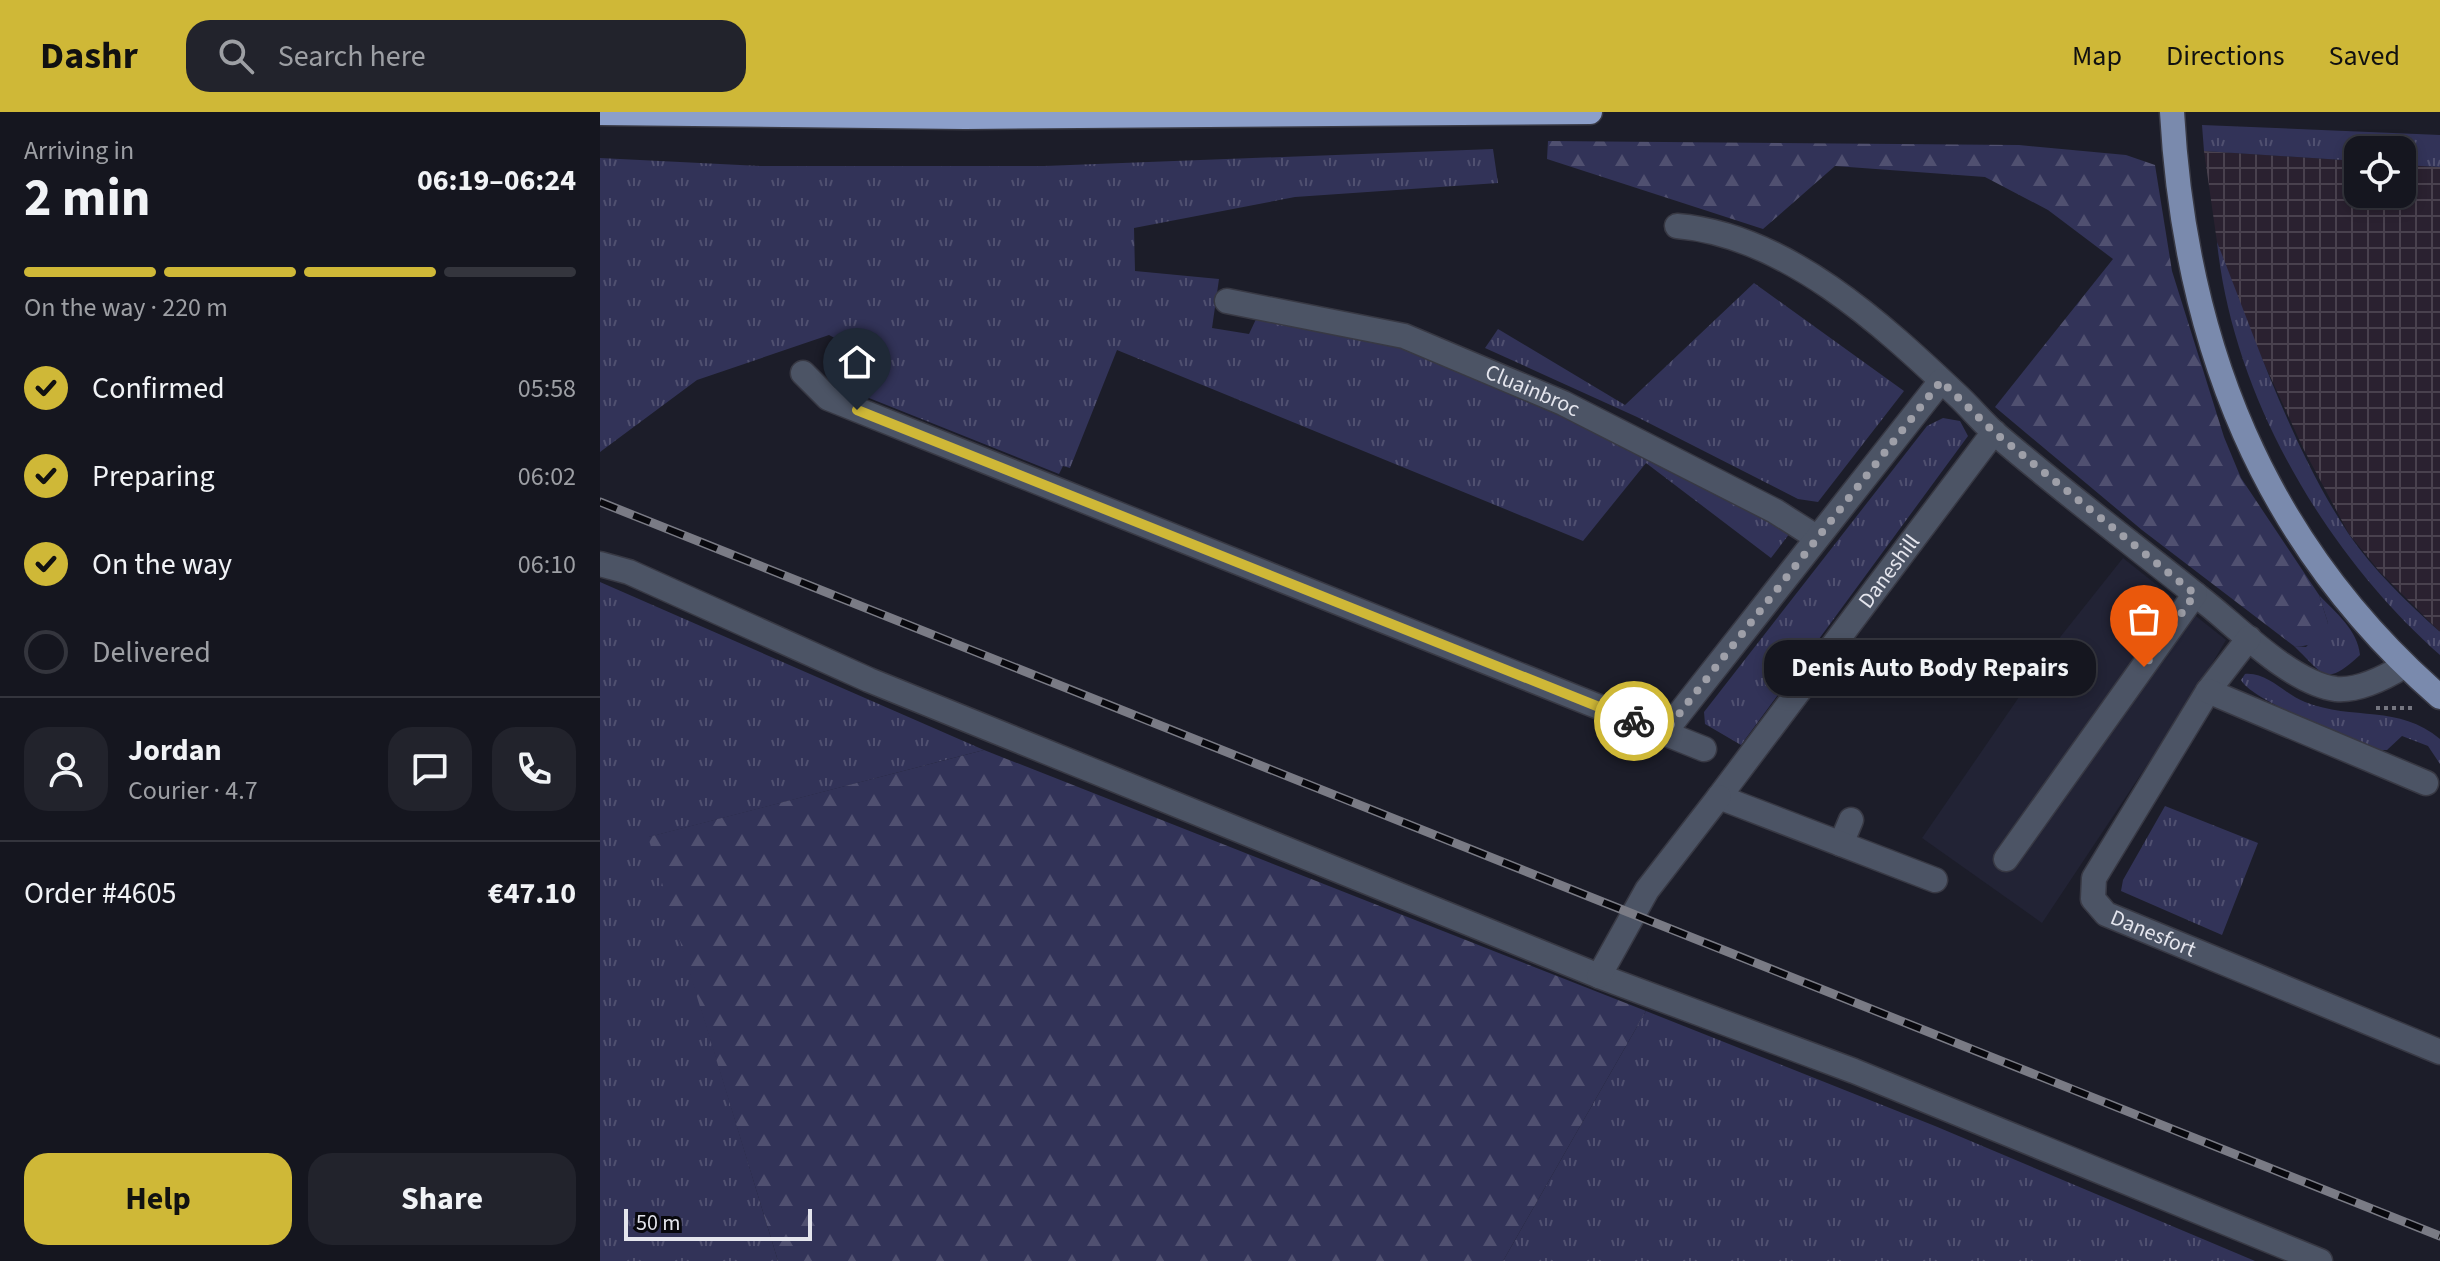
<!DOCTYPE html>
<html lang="en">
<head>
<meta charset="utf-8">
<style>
	:root { --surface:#15161f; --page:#22232c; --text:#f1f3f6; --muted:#9d9fa4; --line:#34353d; --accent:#cfb837 }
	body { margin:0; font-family:"Source Sans 3",sans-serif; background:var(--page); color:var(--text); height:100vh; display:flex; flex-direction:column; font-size:30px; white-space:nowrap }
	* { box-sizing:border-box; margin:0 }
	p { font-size:26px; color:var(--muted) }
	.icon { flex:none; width:44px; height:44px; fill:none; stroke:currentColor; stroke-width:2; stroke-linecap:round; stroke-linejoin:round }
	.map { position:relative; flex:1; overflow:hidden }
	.side { display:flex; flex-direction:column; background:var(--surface); width:600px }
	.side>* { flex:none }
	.buttons { position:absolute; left:1744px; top:24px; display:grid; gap:16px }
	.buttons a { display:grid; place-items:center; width:72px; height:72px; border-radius:16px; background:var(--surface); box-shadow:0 4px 12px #0003,0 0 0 2px var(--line); font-size:40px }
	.scale { position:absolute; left:24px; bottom:20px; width:188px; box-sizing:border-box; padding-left:8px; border:4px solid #e4e5ed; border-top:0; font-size:22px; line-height:28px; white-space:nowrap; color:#e4e5ed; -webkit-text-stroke:6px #08080d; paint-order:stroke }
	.pin { position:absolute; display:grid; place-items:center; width:68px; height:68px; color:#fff; margin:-82px -34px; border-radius:50% 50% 50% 0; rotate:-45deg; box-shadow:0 0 8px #0007 }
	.pin .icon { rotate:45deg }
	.courier { position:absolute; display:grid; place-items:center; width:80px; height:80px; margin:-40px; border:6px solid #cfb837; border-radius:50%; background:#fff; color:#222; box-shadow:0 2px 10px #0007 }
	.bubble { position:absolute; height:56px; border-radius:24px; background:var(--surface); box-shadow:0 4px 12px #0003,0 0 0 2px var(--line); font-size:26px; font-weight:700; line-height:56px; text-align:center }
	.summary em { font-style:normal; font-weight:700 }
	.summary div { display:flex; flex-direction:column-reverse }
	.summary { display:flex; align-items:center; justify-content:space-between; height:136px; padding:0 24px }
	h1 { font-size:52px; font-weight:700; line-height:60px }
	.bar { display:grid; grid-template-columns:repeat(4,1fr); gap:12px 8px; align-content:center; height:96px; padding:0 24px }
	.bar i { height:10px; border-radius:6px; background:var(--line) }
	.bar .selected { background:var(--accent) }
	.bar p { grid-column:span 4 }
	.line { display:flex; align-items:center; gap:20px; padding:0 24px; border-top:2px solid var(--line) }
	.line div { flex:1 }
	.round { display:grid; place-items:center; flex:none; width:84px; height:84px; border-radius:24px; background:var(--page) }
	ol { padding:0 24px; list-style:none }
	li { display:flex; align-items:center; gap:24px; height:88px }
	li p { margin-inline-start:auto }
	li .icon { padding:8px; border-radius:50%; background:var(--accent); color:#111; stroke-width:4 }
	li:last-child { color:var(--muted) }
	li i { width:44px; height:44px; border:4px solid var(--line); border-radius:50% }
	.cta { display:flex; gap:16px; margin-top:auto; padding:16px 24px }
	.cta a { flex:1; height:92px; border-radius:24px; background:var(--accent); color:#111; font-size:32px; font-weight:700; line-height:92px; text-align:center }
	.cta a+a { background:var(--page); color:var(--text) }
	header { display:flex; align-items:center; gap:48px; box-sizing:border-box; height:112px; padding:0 40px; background:var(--accent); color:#111 }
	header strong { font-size:38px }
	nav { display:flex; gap:44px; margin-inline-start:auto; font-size:28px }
	.search { width:560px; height:72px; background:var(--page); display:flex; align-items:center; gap:20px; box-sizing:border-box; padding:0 28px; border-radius:24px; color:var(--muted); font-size:30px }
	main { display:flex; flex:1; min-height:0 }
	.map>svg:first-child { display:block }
</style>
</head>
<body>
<header>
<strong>Dashr</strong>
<div class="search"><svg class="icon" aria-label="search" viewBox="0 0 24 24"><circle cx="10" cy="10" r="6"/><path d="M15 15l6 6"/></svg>Search here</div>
<nav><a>Map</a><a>Directions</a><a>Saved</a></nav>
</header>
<main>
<section class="side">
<div class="summary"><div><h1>2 min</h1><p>Arriving in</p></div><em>06:19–06:24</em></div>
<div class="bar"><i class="selected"></i><i class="selected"></i><i class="selected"></i><i></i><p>On the way · 220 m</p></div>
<ol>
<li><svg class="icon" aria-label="check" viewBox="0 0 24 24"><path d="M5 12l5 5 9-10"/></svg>Confirmed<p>05:58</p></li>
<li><svg class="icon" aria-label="check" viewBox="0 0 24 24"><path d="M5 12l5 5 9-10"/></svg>Preparing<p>06:02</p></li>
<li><svg class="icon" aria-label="check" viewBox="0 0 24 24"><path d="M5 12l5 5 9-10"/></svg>On the way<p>06:10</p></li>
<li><i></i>Delivered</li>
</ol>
<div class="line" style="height:144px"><a class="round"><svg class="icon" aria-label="person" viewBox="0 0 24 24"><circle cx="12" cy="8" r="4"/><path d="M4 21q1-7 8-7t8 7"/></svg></a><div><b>Jordan</b><p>Courier · 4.7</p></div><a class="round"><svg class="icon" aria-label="chat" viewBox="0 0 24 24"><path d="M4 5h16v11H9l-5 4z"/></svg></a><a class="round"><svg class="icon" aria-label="phone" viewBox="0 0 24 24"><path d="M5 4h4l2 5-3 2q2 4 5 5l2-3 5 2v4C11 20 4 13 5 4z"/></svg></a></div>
<div class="line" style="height:104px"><div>Order #4605</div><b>€47.10</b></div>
<div class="cta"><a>Help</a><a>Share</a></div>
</section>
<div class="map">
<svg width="1840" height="1149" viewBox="0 0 1840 1149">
	<defs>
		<pattern id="industrial-grid" width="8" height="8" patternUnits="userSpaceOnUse" patternTransform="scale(2)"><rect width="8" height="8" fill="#2a2130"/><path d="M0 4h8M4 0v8" fill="none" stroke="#49414e"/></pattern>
		<pattern id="grass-tufts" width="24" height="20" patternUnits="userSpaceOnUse" patternTransform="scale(2)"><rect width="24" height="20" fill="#323358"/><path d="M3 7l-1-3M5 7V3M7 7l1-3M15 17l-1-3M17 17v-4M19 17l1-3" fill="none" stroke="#505070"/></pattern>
		<pattern id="forest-firs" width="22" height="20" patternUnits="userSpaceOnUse" patternTransform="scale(2)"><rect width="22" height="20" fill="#323358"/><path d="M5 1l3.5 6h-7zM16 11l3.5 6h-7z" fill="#505070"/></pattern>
	</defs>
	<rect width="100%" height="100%" fill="#1c1d29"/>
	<path fill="#222335" d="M 1523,446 L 1626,528 L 1593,584 L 1442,811 L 1322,726 L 1461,524 Z"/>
	<path fill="url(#industrial-grid)" d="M 1604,39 L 1758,49 L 1758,82 L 1802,82 L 1802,53 L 1840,55 L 1840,520 L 1780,460 L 1749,422 L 1704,338 L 1651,223 L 1617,130 Z"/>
	<path fill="url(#grass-tufts)" d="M 1602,13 L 1840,23 L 1840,55 L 1802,53 L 1802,38 L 1758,38 L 1758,49 L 1604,39 Z
		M 893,37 L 898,71 L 695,85 L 534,116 L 535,159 L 619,167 L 612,216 L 649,222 L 657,205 L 796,231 L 925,283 L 1100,369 L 1190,421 L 1171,446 L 1046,351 L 983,429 L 517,238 L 470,356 L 463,354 L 459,362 L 249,278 L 242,269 L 246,232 L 229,223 L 97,268 L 0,340 L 0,46 L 160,54 L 444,54 Z
		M 1617,130 C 1656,228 1690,332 1748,421 C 1773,458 1808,491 1840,520 L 1840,543 C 1725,441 1633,285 1617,130 Z
		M 1154,171 L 1304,279 L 1218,390 L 1198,387 L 1037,305 L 885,236 L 898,217 L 1025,293 Z
		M 1343,306 L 1360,309 L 1368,324 L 1141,633 L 1105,612 L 1104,600 L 1327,314 Z
		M 0,470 L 384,638 L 49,725 L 178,1149 L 0,1149 Z
		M 1719,483 C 1735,500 1758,518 1760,543 C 1725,575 1725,564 1694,534 L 1706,535 L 1728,511 Z
		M 1645,562 C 1668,560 1684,582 1705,590 C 1753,609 1799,592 1840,627 L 1840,652 L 1828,634 L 1802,624 L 1787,638 L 1779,638 C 1750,624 1654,591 1641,568 Z
		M 1565,694 L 1658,731 L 1622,823 L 1521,779 L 1523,768 Z
		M 1046,899 L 1335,1014 L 1655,1149 L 903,1149 Z"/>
	<path fill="url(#forest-firs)" d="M 948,29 L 1419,33 L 1526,43 L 1555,53 L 1572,159 L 1624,325 L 1641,366 L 1719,483 L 1728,511 C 1720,527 1713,536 1694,534 L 1542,418 L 1395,295 L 1513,147 L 1448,98 L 1385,65 L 1235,54 L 1163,117 L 947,47 Z
		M 384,638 L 1046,899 L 903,1149 L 178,1149 L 48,725 Z"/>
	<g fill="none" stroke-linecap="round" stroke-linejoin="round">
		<g stroke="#383944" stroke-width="27">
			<g id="minor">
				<path d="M 1077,114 C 1186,123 1282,212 1358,284 C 1371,296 1383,311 1397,323 C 1466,382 1539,437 1610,494 C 1642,520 1694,572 1736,577 C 1758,579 1786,565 1804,554"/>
				<path id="s1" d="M 627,189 L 804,224 L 963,291 L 1175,399 L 1216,425"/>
				<path d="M 203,261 L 228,286 L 1104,637"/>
				<path d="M 0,452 L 29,460 L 269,568 L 999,864 L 1254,959 L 1720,1149"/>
				<path id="s2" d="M 1649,526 L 1608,579 L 1494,766 L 1493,787 L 1506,802 L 1840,940"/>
				<path d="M 1608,579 L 1826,671"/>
				<path d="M 1064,621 L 1341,269"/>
				<path d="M 1241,732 L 1251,708"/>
				<path d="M 1406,747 L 1595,482"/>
				<path id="s3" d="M 1335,768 L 1119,685 L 1394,320"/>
				<path d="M 999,864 L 1047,778 L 1119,685"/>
			</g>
		</g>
		<g stroke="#383944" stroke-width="27">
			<path id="major" d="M 1572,0 C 1585,231 1663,431 1840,585"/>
		</g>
		<g stroke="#383944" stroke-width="27">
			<path id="highway" d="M 0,1 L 365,5 L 990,0"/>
		</g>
		<path stroke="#757680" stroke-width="4" stroke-dasharray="4 4" stroke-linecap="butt" d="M 1776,596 L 1815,596"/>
		<use href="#minor" stroke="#4c5465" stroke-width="24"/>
		<use href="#major" stroke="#7a8aad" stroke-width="24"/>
		<use href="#highway" stroke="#8c9fca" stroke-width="24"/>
		<g stroke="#7a7b85" stroke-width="9">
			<path id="rail" d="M 0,390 L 1840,1124"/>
		</g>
		<use href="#rail" stroke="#08080d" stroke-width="6" stroke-dasharray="18" stroke-linecap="butt"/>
	</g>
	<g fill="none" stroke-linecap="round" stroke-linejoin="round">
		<path stroke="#9e9fa8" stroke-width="8" stroke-dasharray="0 14.4" d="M 1034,609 L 1064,621 L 1341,269 L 1394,320 L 1595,482 L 1544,555"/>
		<path stroke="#cfb837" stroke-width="10" d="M 257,298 L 1034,609"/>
	</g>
	<g text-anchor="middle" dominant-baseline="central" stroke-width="6" stroke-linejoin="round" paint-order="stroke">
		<g font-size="22" fill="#e4e5ed" stroke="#08080d">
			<text stroke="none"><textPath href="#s1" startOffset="320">Cluainbroc</textPath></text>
			<text stroke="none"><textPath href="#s3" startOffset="514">Daneshill</textPath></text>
			<text stroke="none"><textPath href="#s2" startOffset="378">Danesfort</textPath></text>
		</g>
	</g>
</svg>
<div class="buttons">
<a><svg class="icon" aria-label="locate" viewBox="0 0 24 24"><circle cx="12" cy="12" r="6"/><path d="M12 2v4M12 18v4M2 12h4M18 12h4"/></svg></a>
</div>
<div class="scale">50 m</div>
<div class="pin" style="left:1544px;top:555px;background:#ea580c"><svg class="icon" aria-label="bag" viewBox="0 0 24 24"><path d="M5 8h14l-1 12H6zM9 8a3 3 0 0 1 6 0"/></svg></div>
<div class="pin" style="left:257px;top:298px;background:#1f2937"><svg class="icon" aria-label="home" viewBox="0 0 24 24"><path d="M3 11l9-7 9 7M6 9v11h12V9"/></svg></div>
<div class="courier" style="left:1034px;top:609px"><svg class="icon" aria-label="bike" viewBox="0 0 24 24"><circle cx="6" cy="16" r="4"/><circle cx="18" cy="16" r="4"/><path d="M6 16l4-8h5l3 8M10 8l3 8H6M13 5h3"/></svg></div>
<div class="bubble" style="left:1164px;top:528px;width:332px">Denis Auto Body Repairs</div>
</div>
</main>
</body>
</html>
